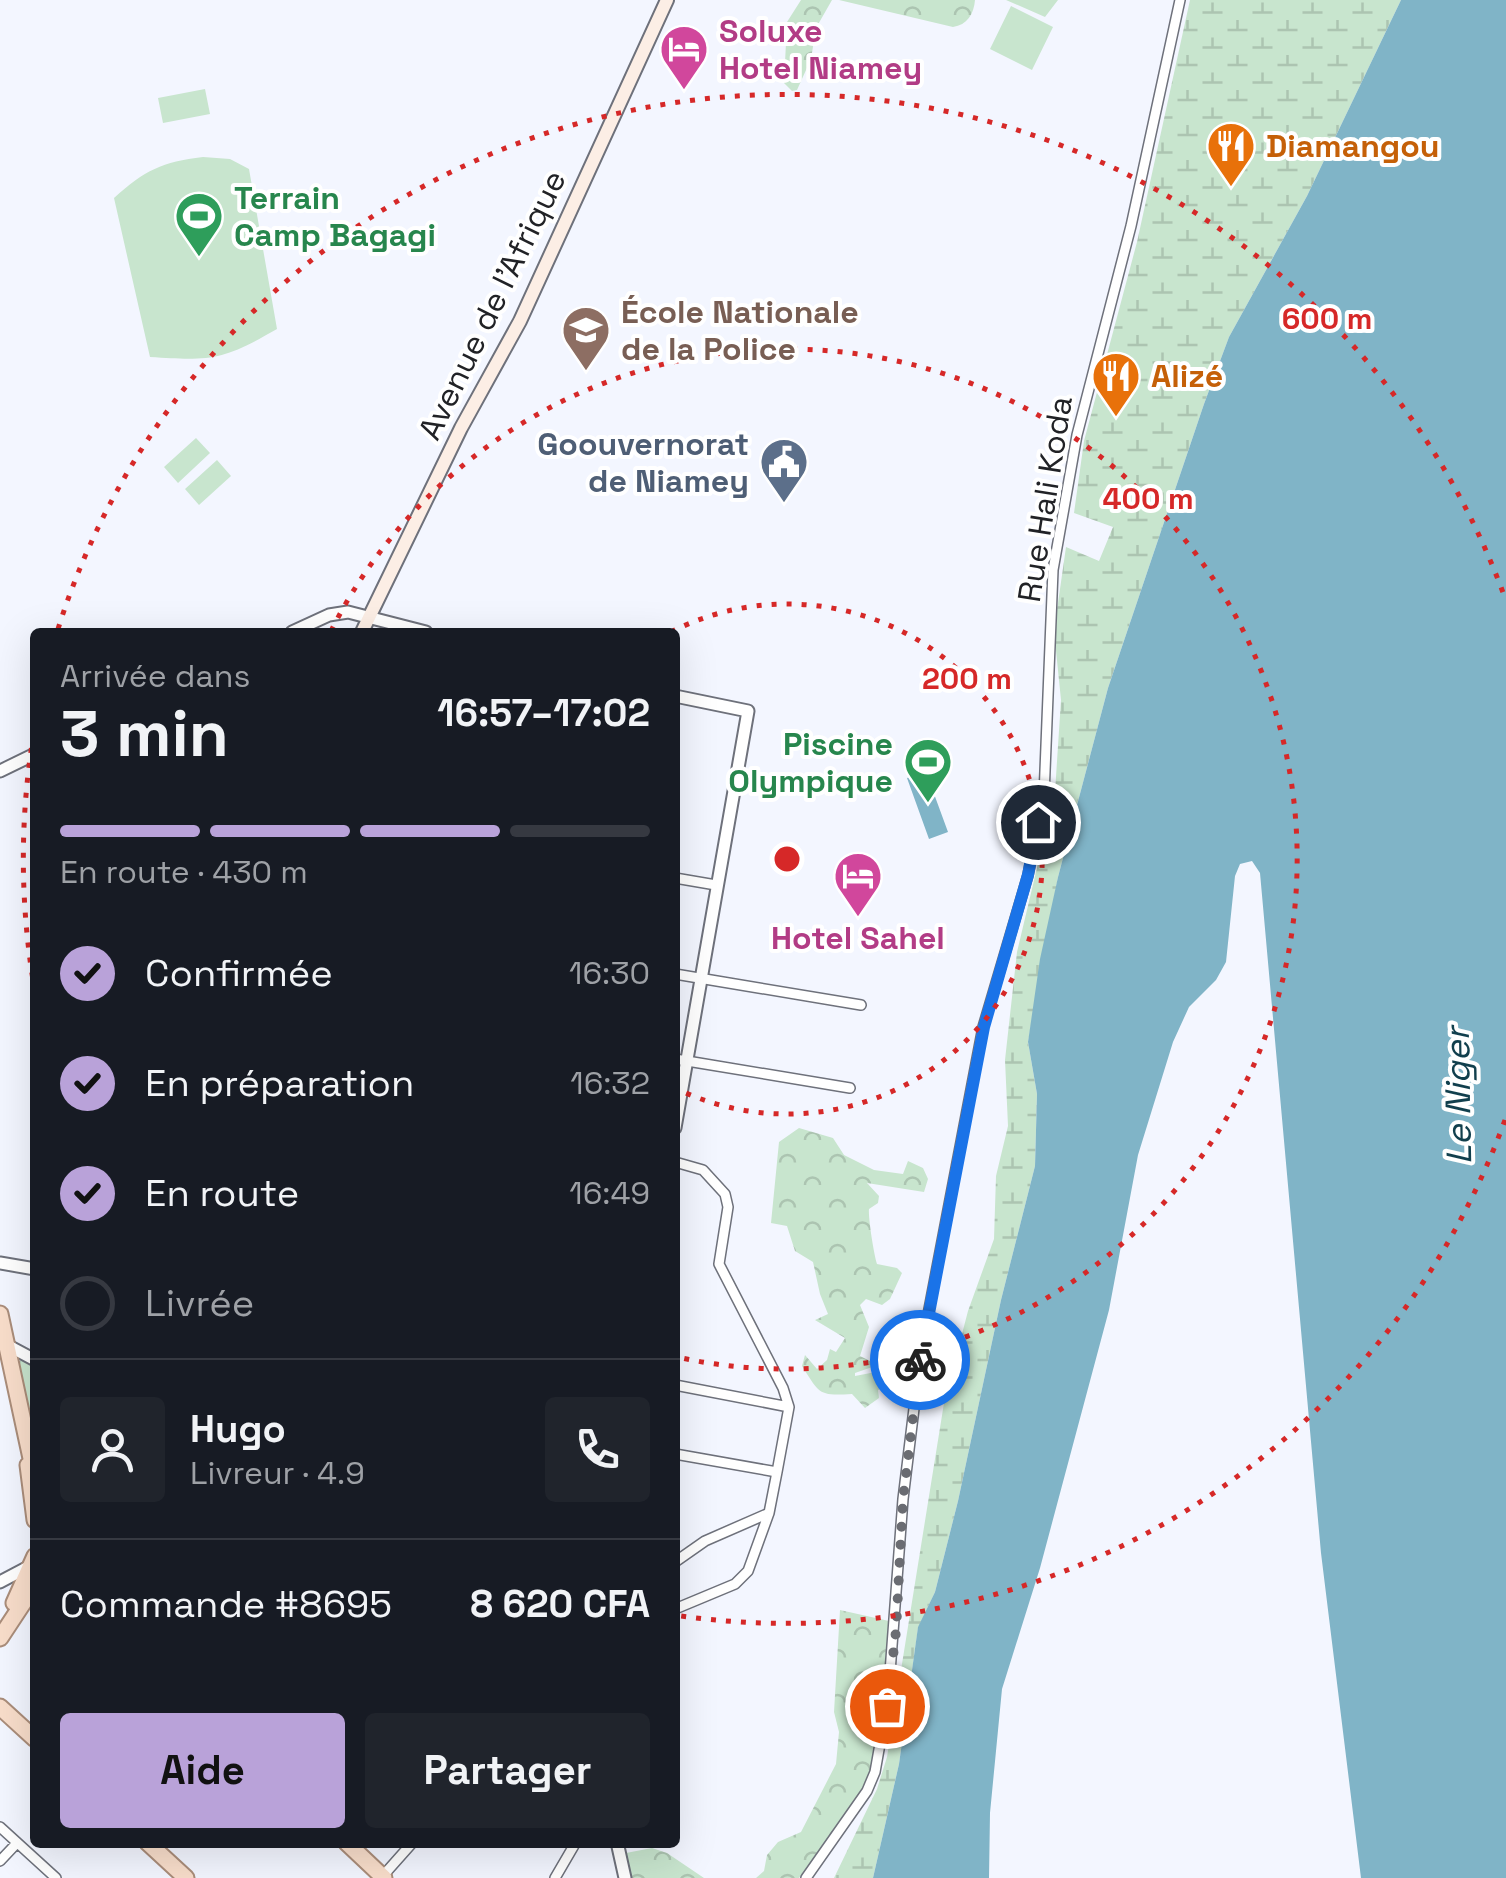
<!DOCTYPE html>
<html lang="fr">
<head>
<meta charset="utf-8">
<style>
	:root { --surface:#171b24; --page:#20242c; --text:#f1f3f6; --muted:#9ea1a6; --line:#363941; --accent:#b9a2d9 }
	body { margin:0; font-family:"Space Grotesk",sans-serif; background:var(--page); color:var(--text); height:100vh; display:flex; flex-direction:column; font-size:38px; white-space:nowrap }
	* { box-sizing:border-box; margin:0 }
	p { font-size:32px; color:var(--muted) }
	.icon { flex:none; width:55px; height:55px; fill:none; stroke:currentColor; stroke-width:2; stroke-linecap:round; stroke-linejoin:round }
	.map { position:relative; flex:1; overflow:hidden }
	.drawer { position:absolute; left:30px; top:628px; width:650px; height:1220px; display:flex; flex-direction:column; background:var(--surface); border-radius:10px; box-shadow:0 10px 40px #0002 }
	.drawer>* { flex:none }
	.pin { position:absolute; display:grid; place-items:center; width:85px; height:85px; color:#fff; margin:-42px; border:5px solid #fff; border-radius:50%; box-shadow:0 2px 10px #0007 }
	.courier { position:absolute; display:grid; place-items:center; width:100px; height:100px; margin:-50px; border:8px solid #1a73e8; border-radius:50%; background:#fff; color:#222; box-shadow:0 2px 12px #0007 }
	.head em { font-style:normal; font-weight:700 }
	.head div { display:flex; flex-direction:column-reverse }
	.head { display:flex; align-items:center; justify-content:space-between; height:170px; padding:0 30px }
	h1 { font-size:65px; font-weight:700; line-height:75px }
	.bar { display:grid; grid-template-columns:repeat(4,1fr); gap:15px 10px; align-content:center; height:120px; padding:0 30px }
	.bar i { height:12px; border-radius:8px; background:var(--line) }
	.bar .on { background:var(--accent) }
	.bar p { grid-column:span 4 }
	.line { display:flex; align-items:center; gap:25px; padding:0 30px; border-top:2px solid var(--line) }
	.line div { flex:1 }
	.round { display:grid; place-items:center; flex:none; width:105px; height:105px; border-radius:10px; background:var(--page) }
	ol { padding:0 30px; list-style:none }
	li { display:flex; align-items:center; gap:30px; height:110px }
	li p { margin-inline-start:auto }
	li .icon { padding:10px; border-radius:50%; background:var(--accent); color:#111; stroke-width:4 }
	li:last-child { color:var(--muted) }
	li i { width:55px; height:55px; border:5px solid var(--line); border-radius:50% }
	.action { display:flex; gap:20px; margin-top:auto; padding:20px 30px }
	.action a { flex:1; height:115px; border-radius:10px; background:var(--accent); color:#111; font-size:40px; font-weight:700; line-height:115px; text-align:center }
	.action a+a { background:var(--page); color:var(--text) }
	.map>svg:first-child { display:block }
</style>
</head>
<body>
<div class="map">
<svg width="1506" height="1878" viewBox="0 0 1506 1878">
	<defs>
		<pattern id="grass-tufts" width="24" height="20" patternUnits="userSpaceOnUse" patternTransform="scale(2.5)"><rect width="24" height="20" fill="#c8e5ce"/><path d="M3 7l-1-3M5 7V3M7 7l1-3M15 17l-1-3M17 17v-4M19 17l1-3" fill="none" stroke="#acc4b1"/></pattern>
		<pattern id="forest-crowns" width="20" height="18" patternUnits="userSpaceOnUse" patternTransform="scale(2.5)"><rect width="20" height="18" fill="#c8e5ce"/><path d="M2 6a3 3 0 1 1 6 0M12 15a3 3 0 1 1 6 0" fill="none" stroke="#acc4b1"/></pattern>
		<pattern id="wetland-marsh" width="20" height="14" patternUnits="userSpaceOnUse" patternTransform="scale(2.5)"><rect width="20" height="14" fill="#c8e5ce"/><path d="M1 5h8M5 5V1M11 12h8M15 12V8" fill="none" stroke="#acc4b1"/></pattern>
	</defs>
	<rect width="100%" height="100%" fill="#f3f6ff"/>
	<path fill="url(#grass-tufts)" d="M 23,1359 L 35,1366 L 35,1459 L 15,1364 Z"/>
	<path fill="url(#forest-crowns)" d="M 801,0 L 832,0 L 816,28 L 811,59 L 797,90 L 792,91 L 784,83 L 787,22 Z
		M 839,0 L 975,0 C 974,14 967,25 953,27 Z
		M 1006,0 L 1058,0 L 1045,17 Z
		M 799,1128 L 833,1138 L 844,1155 L 874,1170 L 903,1174 L 908,1161 L 923,1168 L 928,1179 L 924,1192 L 867,1183 L 879,1196 L 878,1203 L 869,1209 C 868,1217 874,1255 877,1264 L 897,1268 L 902,1273 L 890,1299 L 882,1305 L 866,1299 L 860,1305 L 869,1327 L 860,1356 L 878,1365 L 855,1373 L 855,1376 L 886,1370 L 892,1384 L 878,1390 L 879,1398 L 865,1408 L 852,1394 C 818,1396 820,1394 802,1366 L 805,1355 L 817,1369 L 827,1360 L 830,1349 L 836,1352 L 845,1338 L 815,1320 L 828,1314 L 820,1294 L 813,1262 L 795,1251 L 787,1226 L 771,1223 L 779,1142 Z
		M 840,1610 L 889,1621 L 886,1703 L 869,1780 L 799,1878 L 756,1878 L 764,1871 L 767,1855 L 778,1842 L 801,1832 L 836,1764 L 839,1732 L 834,1712 Z
		M 652,1848 L 667,1853 L 704,1878 L 632,1878 L 626,1853 Z"/>
	<path fill="url(#wetland-marsh)" d="M 1190,0 L 1401,0 L 1307,196 L 1229,337 L 1204,404 L 1108,688 L 1058,877 L 1028,1042 L 1037,1094 L 1035,1166 L 1001,1300 L 958,1501 L 935,1592 L 918,1628 L 899,1764 L 873,1878 L 834,1878 L 877,1789 L 887,1757 L 944,1403 L 968,1311 L 994,1239 L 996,1176 L 1008,1126 L 1005,1060 L 1017,952 L 1055,792 L 1061,700 L 1054,631 L 1066,547 L 1099,561 L 1113,527 L 1074,513 L 1084,441 L 1137,242 Z"/>
	<path fill="#c8e5ce" d="M 1011,6 L 1053,27 L 1032,70 L 990,49 Z
		M 205,89 L 210,114 L 163,123 L 158,98 Z
		M 203,157 L 230,159 L 249,169 L 277,329 C 223,360 212,361 150,357 L 114,198 C 145,170 162,162 203,157 Z
		M 196,438 L 210,453 L 178,483 L 164,467 Z
		M 217,460 L 231,476 L 199,505 L 185,489 Z"/>
	<path fill="#80b4c7" d="M 1401,0 L 1506,0 L 1506,1878 L 1361,1878 L 1321,1553 L 1260,873 L 1252,861 L 1240,864 L 1235,876 L 1226,962 L 1216,980 L 1189,1007 L 1173,1042 L 1138,1155 L 1109,1310 L 1040,1568 L 1002,1689 L 990,1813 L 989,1878 L 873,1878 L 899,1764 L 918,1627 L 935,1592 L 958,1501 L 1001,1300 L 1035,1166 L 1037,1094 L 1028,1042 L 1040,959 L 1058,877 L 1108,688 L 1204,404 L 1229,337 L 1307,196 Z
		M 926,772 L 948,832 L 929,839 L 907,778 Z"/>
	<g fill="none" stroke-linecap="round" stroke-linejoin="round">
		<g stroke="#6e717b" stroke-width="12">
			<path id="minor" d="M 675,878 L 716,885
				M 675,974 L 861,1005
				M 675,1059 L 850,1088
				M 675,1162 L 703,1170 L 725,1194 L 728,1207 L 719,1264 L 783,1388 L 789,1407 L 777,1472 L 769,1513 L 748,1571 L 735,1584 L 675,1609
				M 675,1385 L 789,1407
				M 675,1454 L 777,1472
				M 675,1562 L 705,1541 L 769,1513
				M 0,1827 L 56,1878
				M 0,1861 L 17,1843
				M 381,1878 L 413,1842
				M 555,1878 L 576,1842
				M 806,1878 L 867,1791 L 875,1772 L 888,1699 L 903,1499 L 921,1351 L 983,1027 L 1028,875 L 1044,796 L 1053,570 L 1077,435 L 1131,226 L 1180,0"/>
		</g>
		<g stroke="#6e717b" stroke-width="15">
			<path id="tertiary" d="M 292,632 L 329,615 L 348,612 L 426,632
				M 675,696 L 748,711 L 675,1128
				M 0,771 L 35,754
				M 0,1263 L 35,1269
				M 5,1344 L 35,1360
				M 0,1582 L 32,1565
				M 617,1842 L 625,1878"/>
		</g>
		<g stroke="#6e717b" stroke-width="16">
			<path id="secondary" d="M 362,632 L 461,428 L 520,321 L 667,0"/>
		</g>
		<g stroke="#aa8d7a" stroke-width="19">
			<path id="primary" d="M 0,1314 L 35,1477
				M 28,1465 L 35,1520
				M 14,1603 L 35,1556
				M 0,1638 L 35,1585
				M 0,1707 L 35,1739
				M 147,1842 L 186,1878
				M 346,1842 L 384,1878"/>
		</g>
		<use href="#minor" stroke="#fff" stroke-width="9"/>
		<use href="#tertiary" stroke="#fff" stroke-width="11"/>
		<use href="#secondary" stroke="#fceee5" stroke-width="12"/>
		<use href="#primary" stroke="#f8ddca" stroke-width="15"/>
	</g>
	<g fill="none" stroke-linecap="round" stroke-linejoin="round">
		<path stroke="#6a6c72" stroke-width="10" stroke-dasharray="0 18" d="M 887,1706 L 896,1631 L 903,1499 L 920,1360"/>
		<path stroke="#1a73e8" stroke-width="12" d="M 920,1360 L 984,1027 L 1028,875 L 1038,822"/>
	</g>
	<g fill="none" stroke="#d62828" stroke-width="5" stroke-dasharray="5 10">
		<path d="M671 632A255 255 0 1 1 675 1088"/>
		<path d="M331 631A510 510 0 1 1 677 1357"/>
		<path d="M1505 1120A764 764 0 0 1 681 1616M35 992A764 764 0 0 1 35 726M58 629A764 764 0 0 1 1505 598"/>
	</g>
	<defs>
		<g id="hotel-pin" transform="scale(2.5)"><path d="M0 17L-7.5 6A9.5 9.5 0 1 1 7.5 6Z" fill="#d1479c" stroke="#fff"/><path d="M-6-4.5h1.5V1H6V5H4.5V3h-9V5H-6ZM-4 0a1.8 1.8 0 1 1 3.6 0ZM.5 0V-2.5h3Q6-2.5 6 0Z" fill="#fff"/></g>
		<g id="restaurant-pin" transform="scale(2.5)"><path d="M0 17L-7.5 6A9.5 9.5 0 1 1 7.5 6Z" fill="#e8710a" stroke="#fff"/><path d="M-5-6h1v4h1v-4h1v4h1v-4h1v5L-1.5 .5V6h-2V.5L-5-1ZM5-6V6H3V1.5H1.5Q1.5-4 5-6Z" fill="#fff"/></g>
		<g id="stadium-pin" transform="scale(2.5)"><path d="M0 17L-7.5 6A9.5 9.5 0 1 1 7.5 6Z" fill="#2e9e5b" stroke="#fff"/><path d="M0-5a6.5 5 0 1 0 0 10a6.5 5 0 1 0 0-10ZM-3.5-1.8h7v3.6h-7Z" fill="#fff"/></g>
		<g id="university-pin" transform="scale(2.5)"><path d="M0 17L-7.5 6A9.5 9.5 0 1 1 7.5 6Z" fill="#8d6e63" stroke="#fff"/><path d="M0-5L7-2L0 1L-7-2ZM-4 1L0 2.5L4 1V4Q0 6-4 4Z" fill="#fff"/></g>
		<g id="civic-pin" transform="scale(2.5)"><path d="M0 17L-7.5 6A9.5 9.5 0 1 1 7.5 6Z" fill="#5c6f8a" stroke="#fff"/><path d="M-.6-6.5H3V-4.5H.6V-3L4-1V1h2V6H-6V1h2V-1L-.6-3ZM-1.2 2.5V6h2.4V2.5Z" fill="#fff"/></g>
	</defs>
	<g fill-rule="evenodd">
		<use href="#hotel-pin" x="684" y="49"/>
		<use href="#restaurant-pin" x="1231" y="146"/>
		<use href="#stadium-pin" x="199" y="216"/>
		<use href="#university-pin" x="586" y="330"/>
		<use href="#restaurant-pin" x="1116" y="376"/>
		<use href="#civic-pin" x="784" y="462"/>
		<use href="#stadium-pin" x="928" y="762"/>
		<use href="#hotel-pin" x="858" y="876"/>
	</g>
	<g text-anchor="middle" dominant-baseline="central" stroke-width="8" stroke-linejoin="round" paint-order="stroke">
		<g font-size="32" font-weight="bold" fill="#b23c85" stroke="#fff" text-anchor="start">
			<text x="719" y="31">Soluxe<tspan x="719" dy="37">Hotel Niamey</tspan></text>
			<text x="858" y="938" text-anchor="middle">Hotel Sahel</text>
		</g>
		<g font-size="32" font-weight="bold" fill="#c56008" stroke="#fff" text-anchor="start">
			<text x="1266" y="146">Diamangou</text>
			<text x="1151" y="376">Alizé</text>
		</g>
		<g font-size="32" font-weight="bold" fill="#27864d" stroke="#fff" text-anchor="start">
			<text x="234" y="198">Terrain<tspan x="234" dy="37">Camp Bagagi</tspan></text>
			<text x="893" y="744" text-anchor="end">Piscine<tspan x="893" dy="37">Olympique</tspan></text>
		</g>
		<g font-size="32" fill="#212226" stroke="#fff">
			<text transform="translate(492 305) rotate(-64)">Avenue de l'Afrique</text>
			<text transform="translate(1045 499) rotate(-81)">Rue Hali Koda</text>
		</g>
		<g font-size="32" font-weight="bold" fill="#785e54" stroke="#fff" text-anchor="start">
			<text x="621" y="312">École Nationale<tspan x="621" dy="37">de la Police</tspan></text>
		</g>
		<g font-size="32" font-weight="bold" fill="#4e5e75" stroke="#fff" text-anchor="end">
			<text x="749" y="444">Goouvernorat<tspan x="749" dy="37">de Niamey</tspan></text>
		</g>
		<g font-size="35" font-style="italic" fill="#113f4d" stroke="#fff">
			<text transform="translate(1458 1096) rotate(-91)">Le Niger</text>
		</g>
	</g>
	<circle cx="787" cy="859" r="15" fill="#d62828" stroke="#fff" stroke-width="5"/>
	<g font-size="30" text-anchor="middle" font-weight="bold" fill="#d62828" stroke="#fff" stroke-width="8" stroke-linejoin="round" paint-order="stroke">
		<text x="1327" y="329">600 m</text>
		<text x="1148" y="509">400 m</text>
		<text x="967" y="689">200 m</text>
	</g>
</svg>
<div class="pin" style="left:887px;top:1706px;background:#ea580c"><svg class="icon" aria-label="bag" viewBox="0 0 24 24"><path d="M5 8h14l-1 12H6zM9 8a3 3 0 0 1 6 0"/></svg></div>
<div class="pin" style="left:1038px;top:822px;background:#1f2937"><svg class="icon" aria-label="home" viewBox="0 0 24 24"><path d="M3 11l9-7 9 7M6 9v11h12V9"/></svg></div>
<div class="courier" style="left:920px;top:1360px"><svg class="icon" aria-label="bike" viewBox="0 0 24 24"><circle cx="6" cy="16" r="4"/><circle cx="18" cy="16" r="4"/><path d="M6 16l4-8h5l3 8M10 8l3 8H6M13 5h3"/></svg></div>
<section class="drawer">
<div class="head"><div><h1>3 min</h1><p>Arrivée dans</p></div><em>16:57–17:02</em></div>
<div class="bar"><i class="on"></i><i class="on"></i><i class="on"></i><i></i><p>En route · 430 m</p></div>
<ol>
<li><svg class="icon" aria-label="check" viewBox="0 0 24 24"><path d="M5 12l5 5 9-10"/></svg>Confirmée<p>16:30</p></li>
<li><svg class="icon" aria-label="check" viewBox="0 0 24 24"><path d="M5 12l5 5 9-10"/></svg>En préparation<p>16:32</p></li>
<li><svg class="icon" aria-label="check" viewBox="0 0 24 24"><path d="M5 12l5 5 9-10"/></svg>En route<p>16:49</p></li>
<li><i></i>Livrée</li>
</ol>
<div class="line" style="height:180px"><a class="round"><svg class="icon" aria-label="person" viewBox="0 0 24 24"><circle cx="12" cy="8" r="4"/><path d="M4 21q1-7 8-7t8 7"/></svg></a><div><b>Hugo</b><p>Livreur · 4.9</p></div><a class="round"><svg class="icon" aria-label="phone" viewBox="0 0 24 24"><path d="M5 4h4l2 5-3 2q2 4 5 5l2-3 5 2v4C11 20 4 13 5 4z"/></svg></a></div>
<div class="line" style="height:130px"><div>Commande #8695</div><b>8 620 CFA</b></div>
<div class="action"><a>Aide</a><a>Partager</a></div>
</section>
</div>
</body>
</html>
